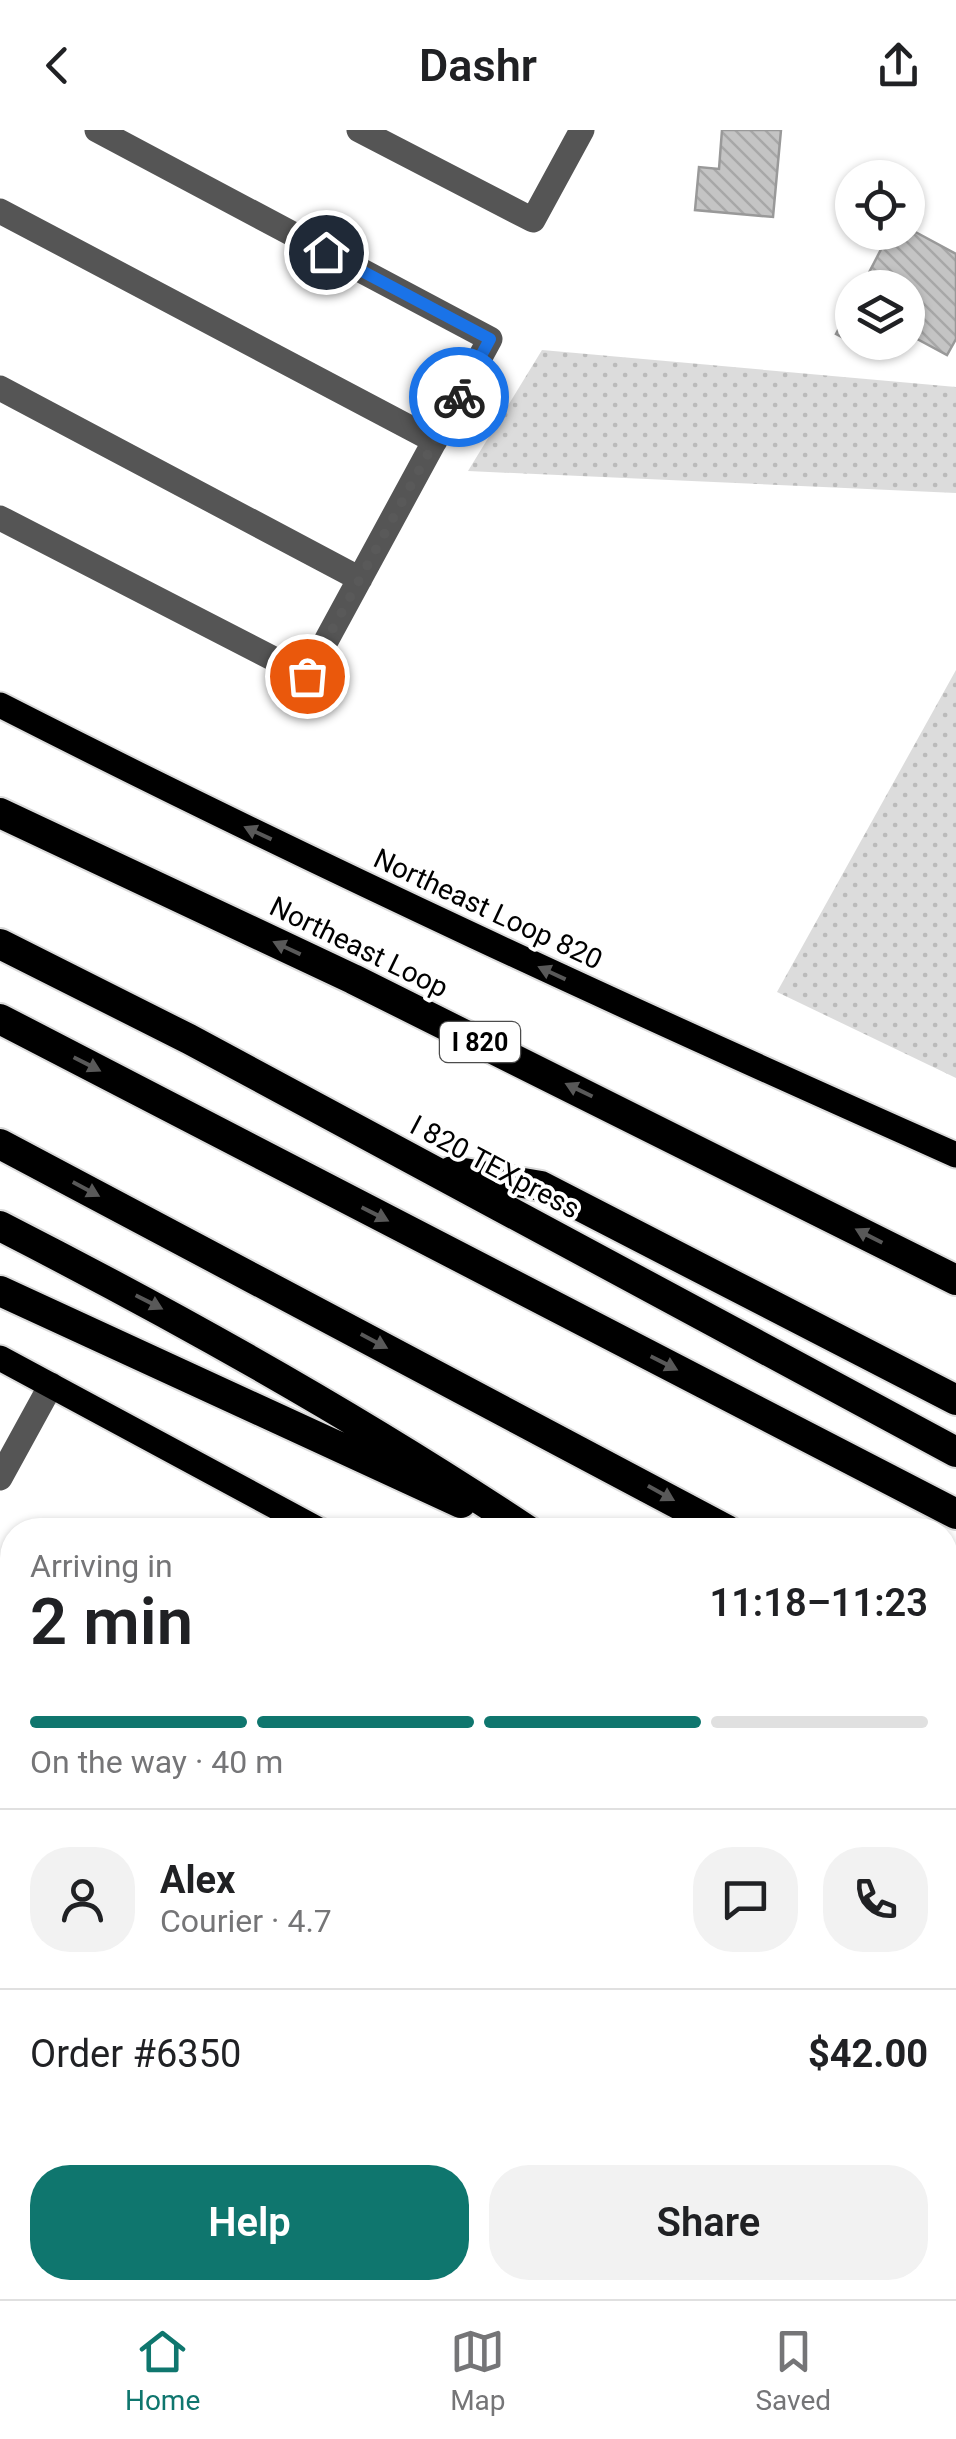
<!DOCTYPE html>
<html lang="en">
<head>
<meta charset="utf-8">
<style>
	:root { --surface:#fff; --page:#f2f2f2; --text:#202124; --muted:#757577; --line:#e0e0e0; --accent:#0f766e }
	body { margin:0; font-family:Roboto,sans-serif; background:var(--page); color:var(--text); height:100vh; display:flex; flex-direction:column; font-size:38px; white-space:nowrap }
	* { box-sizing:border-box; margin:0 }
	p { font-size:32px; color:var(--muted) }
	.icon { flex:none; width:55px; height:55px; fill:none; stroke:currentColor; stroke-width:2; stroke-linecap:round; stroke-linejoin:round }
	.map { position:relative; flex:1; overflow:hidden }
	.details { position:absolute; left:0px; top:1388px; width:958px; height:782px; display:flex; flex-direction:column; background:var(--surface); border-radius:40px 40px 0 0; box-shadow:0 2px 8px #0004 }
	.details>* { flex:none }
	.buttons { position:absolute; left:835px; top:30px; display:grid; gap:20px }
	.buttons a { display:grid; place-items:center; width:90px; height:90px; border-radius:50%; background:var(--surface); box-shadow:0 2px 8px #0004; font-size:50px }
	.pin { position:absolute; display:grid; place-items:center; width:85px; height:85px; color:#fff; margin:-42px; border:5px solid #fff; border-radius:50%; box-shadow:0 2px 10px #0007 }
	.courier { position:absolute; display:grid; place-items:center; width:100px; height:100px; margin:-50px; border:8px solid #1a73e8; border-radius:50%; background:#fff; color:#222; box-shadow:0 2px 12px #0007 }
	.overview em { font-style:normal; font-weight:600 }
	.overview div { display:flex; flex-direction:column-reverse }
	.overview { display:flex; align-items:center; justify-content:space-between; height:170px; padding:0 30px }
	h1 { font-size:65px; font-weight:600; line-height:75px }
	.bar { display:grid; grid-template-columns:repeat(4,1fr); gap:15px 10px; align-content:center; height:120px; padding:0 30px }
	.bar i { height:12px; border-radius:8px; background:var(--line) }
	.bar .current { background:var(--accent) }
	.bar p { grid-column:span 4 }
	.line { display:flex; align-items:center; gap:25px; padding:0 30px; border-top:2px solid var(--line) }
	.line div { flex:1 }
	.round { display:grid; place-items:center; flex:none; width:105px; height:105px; border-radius:40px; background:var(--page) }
	.cta { display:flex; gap:20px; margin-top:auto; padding:20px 30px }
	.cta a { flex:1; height:115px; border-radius:40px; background:var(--accent); color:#fff; font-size:40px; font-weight:600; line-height:115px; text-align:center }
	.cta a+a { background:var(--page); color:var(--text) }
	header { display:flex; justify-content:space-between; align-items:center; height:130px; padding:0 30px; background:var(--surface); font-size:45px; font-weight:600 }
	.dock { display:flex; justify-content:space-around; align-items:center; height:140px; border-top:2px solid var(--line); background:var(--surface); font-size:28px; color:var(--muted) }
	.dock a { display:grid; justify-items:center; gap:5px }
	.dock .current { color:var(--accent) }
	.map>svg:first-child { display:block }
</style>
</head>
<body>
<header><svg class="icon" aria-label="back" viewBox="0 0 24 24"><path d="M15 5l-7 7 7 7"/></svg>Dashr<svg class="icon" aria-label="share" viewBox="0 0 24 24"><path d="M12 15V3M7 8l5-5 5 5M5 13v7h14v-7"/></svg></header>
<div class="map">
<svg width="956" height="2169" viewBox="0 0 956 2169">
	<defs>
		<pattern id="grass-dots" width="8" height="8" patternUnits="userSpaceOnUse" patternTransform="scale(2.5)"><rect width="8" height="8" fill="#dcdcdc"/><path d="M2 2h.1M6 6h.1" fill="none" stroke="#bbb" stroke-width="1.8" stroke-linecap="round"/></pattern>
		<pattern id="building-back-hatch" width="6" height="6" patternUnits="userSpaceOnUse" patternTransform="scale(2.5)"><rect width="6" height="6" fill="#c4c4c4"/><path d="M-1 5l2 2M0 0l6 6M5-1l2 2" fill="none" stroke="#a7a7a7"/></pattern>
	</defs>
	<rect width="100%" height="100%" fill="#fff"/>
	<path fill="url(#grass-dots)" d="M 542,220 L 956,257 L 956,363 L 468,341 Z
		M 956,540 L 956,948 L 777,862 Z"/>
	<path fill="url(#building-back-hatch)" stroke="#999" stroke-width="2.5" d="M 722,0 L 781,0 L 773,87 L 695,80 L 699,37 L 719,39 Z
		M 908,98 L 956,124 L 956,209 L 947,225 L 908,204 L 908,158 L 861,158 L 890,102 L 908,102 Z
		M 852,174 L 852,212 L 883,212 L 876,225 L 836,204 Z"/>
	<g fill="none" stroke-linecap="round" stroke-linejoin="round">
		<g stroke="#dbdbdb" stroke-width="29">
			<path id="major" d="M 0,575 C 314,735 634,882 956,1025
				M 0,1228 L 319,1400
				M 945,1731 L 956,1737"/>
		</g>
		<g stroke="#dbdbdb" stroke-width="34">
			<path id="highway" d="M 0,683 L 353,849 L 956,1150
				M 0,814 L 189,909 L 956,1322
				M 0,889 L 956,1384
				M 0,1014 L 727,1400
				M 452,1041 L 541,1056 L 956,1270
				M 0,1096 C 182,1189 357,1287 527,1400
				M 0,1161 L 461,1373
				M 945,1520 L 956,1526
				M 945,1597 L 956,1602
				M 945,1667 L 956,1673"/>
		</g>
		<path stroke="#555" stroke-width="25" d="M 359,0 L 533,90 L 582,0
			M 0,81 L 435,311
			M 0,258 L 360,449
			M 0,388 L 307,546 L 490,209 L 97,0
			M 0,1348 L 51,1255
			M 0,1615 L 12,1593
			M 0,1803 L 12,1780
			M 945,1868 L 956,1874
			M 945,1913 L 956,1892
			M 0,2006 L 12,1983
			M 945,2110 L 956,2090
			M 16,2169 L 23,2158
			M 128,2169 L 134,2158
			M 251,2169 L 258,2158
			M 364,2169 L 370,2158
			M 474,2169 L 480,2158
			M 584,2169 L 590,2158
			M 695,2169 L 701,2158
			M 806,2169 L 812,2158
			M 913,2169 L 919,2158"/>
		<use href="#major" stroke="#000" stroke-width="25"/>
		<use href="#highway" stroke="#000" stroke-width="30"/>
	</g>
	<defs><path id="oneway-solid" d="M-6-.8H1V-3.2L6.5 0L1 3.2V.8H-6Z" transform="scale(2.5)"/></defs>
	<g fill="#595959">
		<use href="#oneway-solid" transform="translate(258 703) rotate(-155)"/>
		<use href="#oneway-solid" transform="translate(287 818) rotate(-155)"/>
		<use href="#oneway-solid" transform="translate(552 843) rotate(-155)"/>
		<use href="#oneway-solid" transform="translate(87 934) rotate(27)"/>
		<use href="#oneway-solid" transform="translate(579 960) rotate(-154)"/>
		<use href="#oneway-solid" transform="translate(86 1059) rotate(28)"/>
		<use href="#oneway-solid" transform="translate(375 1084) rotate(27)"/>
		<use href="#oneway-solid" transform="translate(869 1106) rotate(-153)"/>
		<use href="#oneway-solid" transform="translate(149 1172) rotate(27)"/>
		<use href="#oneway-solid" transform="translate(374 1211) rotate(28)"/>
		<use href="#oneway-solid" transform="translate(664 1233) rotate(27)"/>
		<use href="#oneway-solid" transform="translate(661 1363) rotate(29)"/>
	</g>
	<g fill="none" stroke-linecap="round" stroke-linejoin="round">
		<path stroke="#595959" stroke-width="10" stroke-dasharray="0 18" d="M 307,546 L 459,267"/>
		<path stroke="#1a73e8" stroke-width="12" d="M 326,122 L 490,209 L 459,267"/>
	</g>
	<g text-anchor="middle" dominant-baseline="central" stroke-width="8" stroke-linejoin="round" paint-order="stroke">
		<rect fill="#fff" stroke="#4c4c4c" stroke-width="2.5" x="440" y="892" width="80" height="40" rx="8"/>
		<g font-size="25" font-weight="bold" fill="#000">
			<text x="480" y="912">I 820</text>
		</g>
		<g font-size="28" fill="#000" stroke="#fff">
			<text transform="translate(488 779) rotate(25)">Northeast Loop 820</text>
			<text transform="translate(359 817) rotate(26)">Northeast Loop</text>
			<text transform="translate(495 1037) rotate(28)">I 820 TEXpress</text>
		</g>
	</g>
</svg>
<div class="buttons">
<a><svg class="icon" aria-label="locate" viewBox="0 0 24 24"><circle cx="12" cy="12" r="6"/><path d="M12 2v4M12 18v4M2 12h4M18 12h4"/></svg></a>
<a><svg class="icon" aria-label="layers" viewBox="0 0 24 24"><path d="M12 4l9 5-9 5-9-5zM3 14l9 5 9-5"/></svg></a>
</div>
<div class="pin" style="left:307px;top:546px;background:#ea580c"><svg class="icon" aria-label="bag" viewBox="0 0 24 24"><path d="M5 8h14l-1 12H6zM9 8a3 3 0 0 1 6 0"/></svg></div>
<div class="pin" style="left:326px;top:122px;background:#1f2937"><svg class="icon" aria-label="home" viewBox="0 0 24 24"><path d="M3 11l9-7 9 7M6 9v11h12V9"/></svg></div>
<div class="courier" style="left:459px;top:267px"><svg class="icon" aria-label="bike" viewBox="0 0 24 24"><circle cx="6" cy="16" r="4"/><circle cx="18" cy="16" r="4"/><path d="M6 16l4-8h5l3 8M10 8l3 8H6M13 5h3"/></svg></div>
<section class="details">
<div class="overview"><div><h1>2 min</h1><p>Arriving in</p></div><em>11:18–11:23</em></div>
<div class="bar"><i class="current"></i><i class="current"></i><i class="current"></i><i></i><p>On the way · 40 m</p></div>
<div class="line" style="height:180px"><a class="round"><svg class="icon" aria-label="person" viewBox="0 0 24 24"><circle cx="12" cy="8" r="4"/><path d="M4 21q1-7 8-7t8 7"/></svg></a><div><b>Alex</b><p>Courier · 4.7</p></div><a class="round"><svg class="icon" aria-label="chat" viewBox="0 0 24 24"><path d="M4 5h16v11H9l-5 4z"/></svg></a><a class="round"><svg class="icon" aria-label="phone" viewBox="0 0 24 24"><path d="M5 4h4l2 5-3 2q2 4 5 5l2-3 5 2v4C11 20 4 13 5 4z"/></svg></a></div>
<div class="line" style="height:130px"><div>Order #6350</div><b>$42.00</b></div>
<div class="cta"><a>Help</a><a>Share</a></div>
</section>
</div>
<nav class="dock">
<a class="current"><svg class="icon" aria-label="home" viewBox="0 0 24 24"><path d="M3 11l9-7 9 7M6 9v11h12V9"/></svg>Home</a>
<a><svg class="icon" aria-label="map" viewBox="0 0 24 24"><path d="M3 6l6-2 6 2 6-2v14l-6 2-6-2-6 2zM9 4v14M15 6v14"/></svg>Map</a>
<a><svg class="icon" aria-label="saved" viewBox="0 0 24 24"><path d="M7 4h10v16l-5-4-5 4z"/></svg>Saved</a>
</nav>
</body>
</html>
